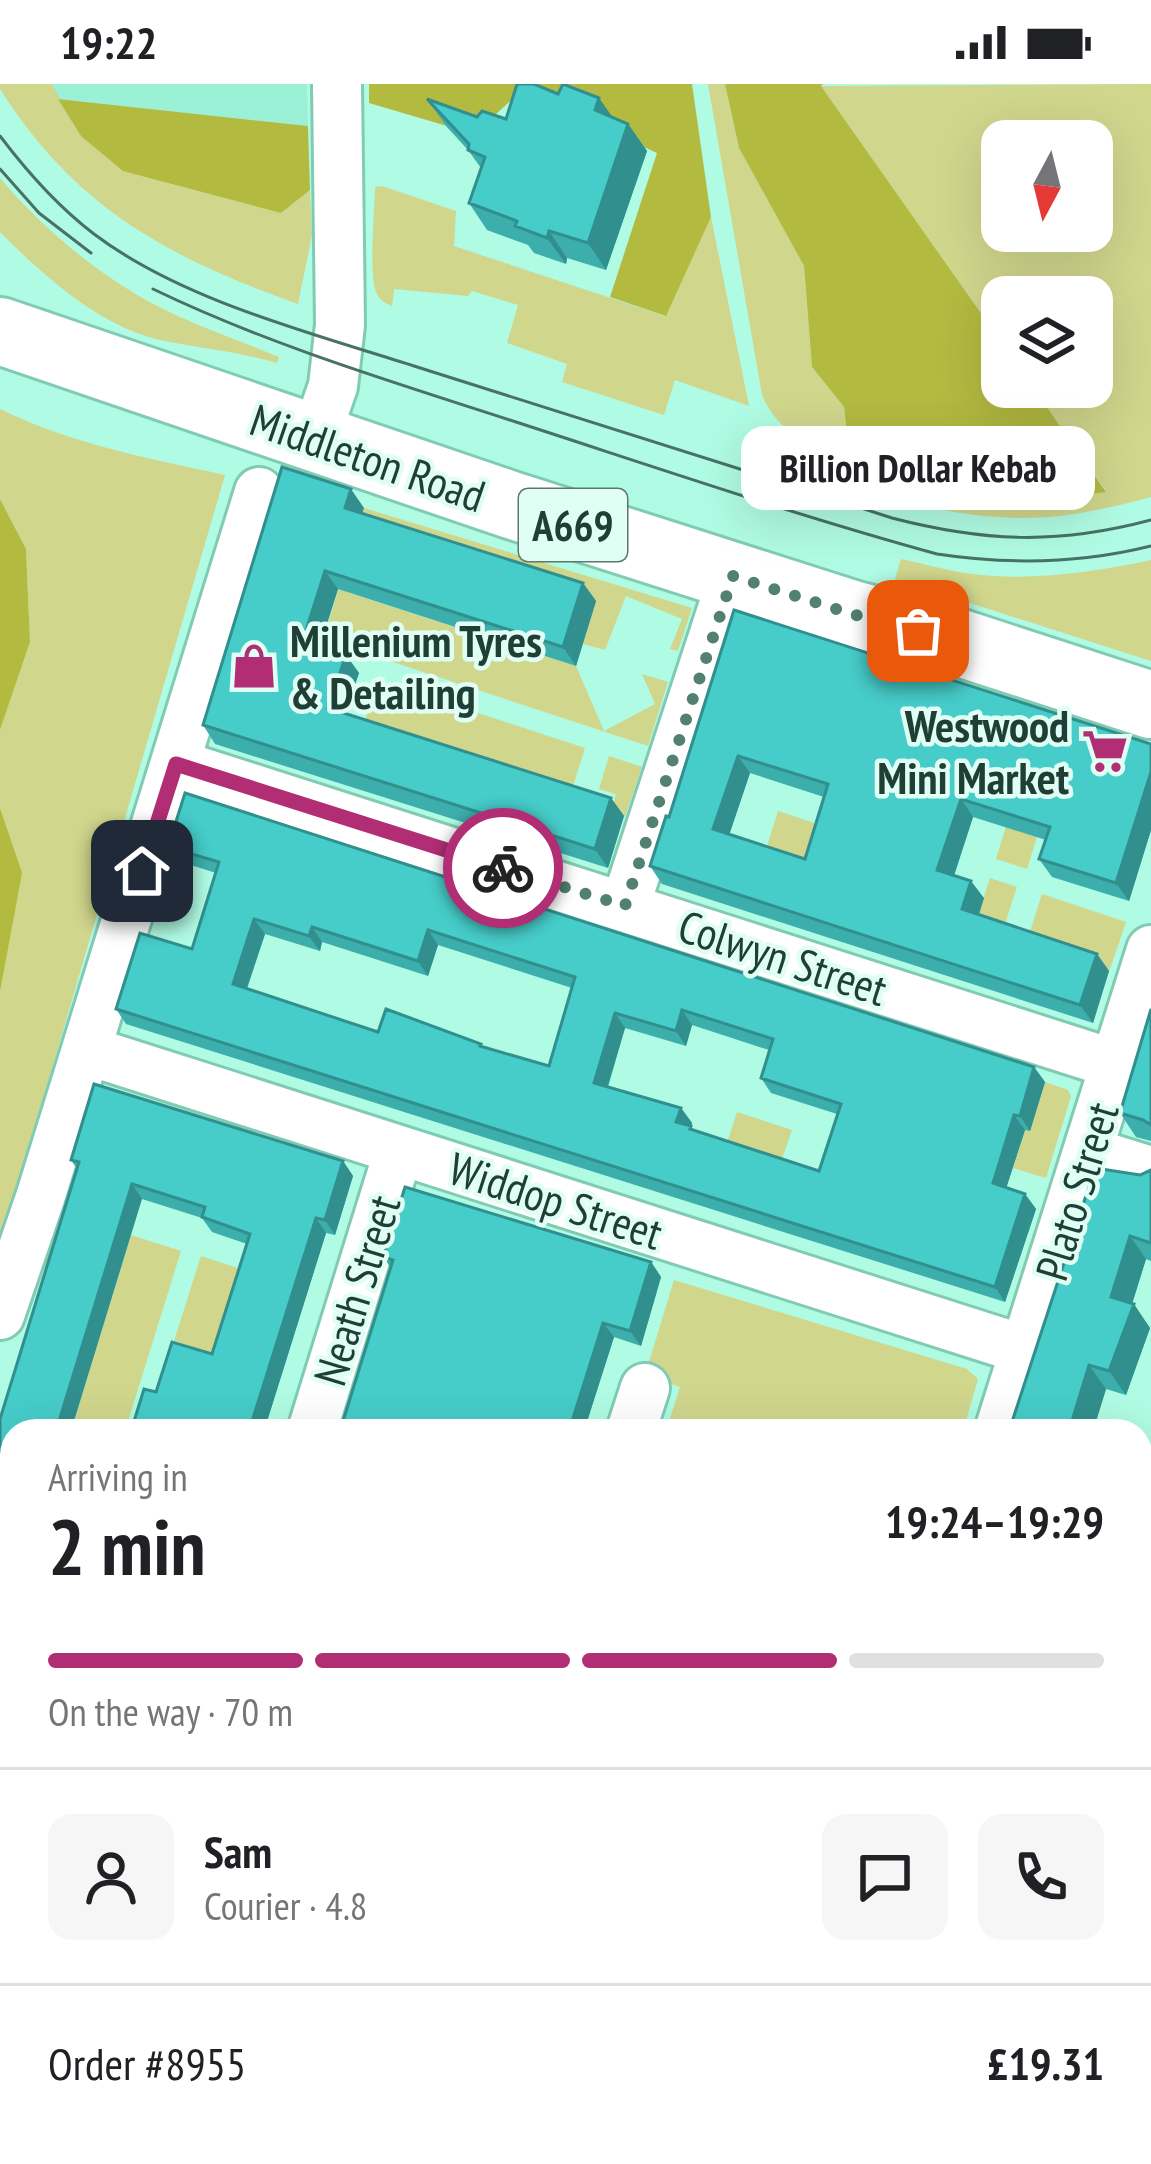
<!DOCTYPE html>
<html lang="en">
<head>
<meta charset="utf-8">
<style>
	:root { --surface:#fff; --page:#f6f6f6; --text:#202124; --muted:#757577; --line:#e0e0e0; --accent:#b12d74 }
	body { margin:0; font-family:"PT Sans Narrow",sans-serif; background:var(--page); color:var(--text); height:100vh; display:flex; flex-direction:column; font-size:45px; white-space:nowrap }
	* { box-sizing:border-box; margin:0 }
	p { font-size:39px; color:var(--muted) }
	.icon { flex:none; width:66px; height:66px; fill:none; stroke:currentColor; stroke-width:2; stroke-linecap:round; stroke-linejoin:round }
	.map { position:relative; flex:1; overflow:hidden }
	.drawer { position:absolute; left:0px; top:1335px; width:1152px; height:747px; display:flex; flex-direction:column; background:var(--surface); border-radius:36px 36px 0 0; box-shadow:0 12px 48px #0002 }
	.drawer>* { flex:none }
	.needle { width:78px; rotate:187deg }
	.tools { position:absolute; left:981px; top:36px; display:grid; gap:24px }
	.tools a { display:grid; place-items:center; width:132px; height:132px; border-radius:24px; background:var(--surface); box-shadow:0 12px 48px #0002; font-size:60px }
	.pin { position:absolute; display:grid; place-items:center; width:102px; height:102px; color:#fff; margin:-51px; border-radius:24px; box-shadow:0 6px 18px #0006 }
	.courier { position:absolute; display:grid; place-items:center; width:120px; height:120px; margin:-60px; border:9px solid #b12d74; border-radius:50%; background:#fff; color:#222; box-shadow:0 3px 15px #0007 }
	.bubble { position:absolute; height:84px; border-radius:24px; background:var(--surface); box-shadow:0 12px 48px #0002; font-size:39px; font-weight:700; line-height:84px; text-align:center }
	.summary em { font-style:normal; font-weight:700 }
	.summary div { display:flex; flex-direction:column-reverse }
	.summary { display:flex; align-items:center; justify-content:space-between; height:204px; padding:0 48px }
	h1 { font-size:78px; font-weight:700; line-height:90px }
	.bar { display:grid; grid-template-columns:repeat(4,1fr); gap:18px 12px; align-content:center; height:144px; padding:0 48px }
	.bar i { height:15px; border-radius:9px; background:var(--line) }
	.bar .selected { background:var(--accent) }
	.bar p { grid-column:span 4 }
	.line { display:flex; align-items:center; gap:30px; padding:0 48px; border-top:3px solid var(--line) }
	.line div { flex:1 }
	.round { display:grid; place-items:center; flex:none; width:126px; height:126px; border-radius:24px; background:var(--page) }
	.status { display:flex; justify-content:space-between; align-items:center; height:84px; padding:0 60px; background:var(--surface); direction:ltr }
	.status svg { height:33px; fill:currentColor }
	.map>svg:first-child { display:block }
</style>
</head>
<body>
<div class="status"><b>19:22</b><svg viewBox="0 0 49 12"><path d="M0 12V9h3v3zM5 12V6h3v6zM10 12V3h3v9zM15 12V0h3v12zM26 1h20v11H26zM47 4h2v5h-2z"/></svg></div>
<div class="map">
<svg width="1151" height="2080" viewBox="0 0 1151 2080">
	<rect width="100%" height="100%" fill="#b0fbe3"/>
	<path fill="#9bf1d6" d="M 52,0 L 307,0 L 308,42 L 58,15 Z
		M 1151,1382 L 1151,1462 L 1140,1459 L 1140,1418 Z"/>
	<path fill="#d0d68c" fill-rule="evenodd" d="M 0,0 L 52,0 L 81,52 L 281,129 L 310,106 L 312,151 L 298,220 C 169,174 75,124 0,5 Z
		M 708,0 L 725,0 L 739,64 L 804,182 L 812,283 L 844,323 L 849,369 L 1106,407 L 1033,303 L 1092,303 L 1092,213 L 1002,213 L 1002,259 L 821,2 L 1151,0 L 1151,413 C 1110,424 1067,434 1024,434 C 946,434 861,411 803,359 C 785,344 771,333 762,311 ZM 1002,57 L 1092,57 L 1092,147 L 1002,147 Z
		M 0,94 C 37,138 84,179 134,209 C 178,236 231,253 279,273 L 277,279 C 236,267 205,265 165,257 C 102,245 44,192 0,148 Z
		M 382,102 L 456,127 L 454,162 L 665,232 L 711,133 L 749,322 L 675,296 L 664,331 L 562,298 L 567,280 L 507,259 L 518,221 L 472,207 L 468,212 L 394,205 L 392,222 C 386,219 381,218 377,210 C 368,193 375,125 375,103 Z
		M 0,325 C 72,360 147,374 225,391 L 0,1163 L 0,908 L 21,789 L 0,724 L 0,646 L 30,558 L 26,465 L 0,415 Z
		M 364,424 L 692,524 L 678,567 L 670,565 L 682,535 L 626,512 L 605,566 L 583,560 L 595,517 L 346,508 L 576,582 L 604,647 L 655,620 L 642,590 L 668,598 L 648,662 L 323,555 Z
		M 901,475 C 922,479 944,486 965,489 C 1026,498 1091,489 1151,476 L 1151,577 L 895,495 Z
		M 387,599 L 585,664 L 569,715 L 361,650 L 375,604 Z
		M 609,672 L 642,683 L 625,733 L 611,728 L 616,710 L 599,705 Z
		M 1011,726 L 1042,737 L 1027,785 L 996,775 Z
		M 778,727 L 833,745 L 818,793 L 763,775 Z
		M 990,794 L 1017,803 L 1001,852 L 974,843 Z
		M 1042,810 L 1126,838 L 1109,888 L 1026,860 Z
		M 1045,998 L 1068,1006 L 1071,1012 L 1046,1094 L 1013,1084 L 1025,1046 L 1030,1046 Z
		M 737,1028 L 792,1046 L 778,1086 L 724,1068 Z
		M 131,1151 L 181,1167 L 125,1347 L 71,1347 Z
		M 201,1172 L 253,1189 L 227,1274 L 174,1257 Z
		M 674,1196 L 967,1285 L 978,1295 L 963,1347 L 666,1347 L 680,1303 L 645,1291 Z
		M 12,1839 L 12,1940 L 1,1942 L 9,2014 L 3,2015 L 0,1988 L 0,1840 Z
		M 504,2070 L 571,2070 L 596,2080 L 505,2080 Z
		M 923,2070 L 965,2070 L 998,2080 L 920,2080 Z"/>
	<path fill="#b3ba40" d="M 369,0 L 692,0 L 711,133 L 666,232 L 610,213 L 657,69 L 620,52 L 624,39 L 579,21 L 519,9 L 495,31 L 481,52 L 369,19 Z
		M 725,0 L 823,0 L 821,2 L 1002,259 L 1002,303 L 1033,303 L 1106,408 L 1036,416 L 938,404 L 849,369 L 844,323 L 812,283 L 804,182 L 739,64 Z
		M 58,15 L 308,42 L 310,106 L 281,129 L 123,87 L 81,52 Z
		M 0,415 L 26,465 L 30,558 L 0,646 Z
		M 0,724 L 22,789 L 0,908 Z"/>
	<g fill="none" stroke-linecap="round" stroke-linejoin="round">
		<g stroke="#81cbb4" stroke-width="54">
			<path id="street" d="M 315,354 L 333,302 L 340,241 L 337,0
				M 176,680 L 1114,980
				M 625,822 L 733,492
				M 86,966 L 1025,1266
				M 1089,1068 L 1151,1087
				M 0,1231 L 41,1111 L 259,408
				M 312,1347 L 399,1066
				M 631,1347 L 645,1304
				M 999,1347 L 1151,866
				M 1140,1490 L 1151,1494
				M 0,1544 L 12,1547
				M 0,1715 L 12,1714
				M 637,2070 L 641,2080"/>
		</g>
		<g stroke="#81cbb4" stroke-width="72">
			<path id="primary" d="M 0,247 L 511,421 L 852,530 L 951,556 L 1151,621"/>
		</g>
		<use href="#street" stroke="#fff" stroke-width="48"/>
		<use href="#primary" stroke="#fff" stroke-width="66"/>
		<path stroke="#477265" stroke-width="3" d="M 0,52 C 28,89 57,122 94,150 C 181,216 311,249 414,282 C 573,332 733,382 892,434 C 985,458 1057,461 1151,436
			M 0,85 L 39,129 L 91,169
			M 153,205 C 269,261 393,298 516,338 C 655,383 795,431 937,470 C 1010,481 1079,480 1151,462"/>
	</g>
	<path fill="#3cafad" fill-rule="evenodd" d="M 427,15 L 477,33 L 506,35 L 613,34 L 628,40 L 647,67 L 606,186 L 567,174 L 566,180 L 534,169 L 528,161 L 487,146 L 469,119 L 481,84 L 468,66 L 446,42 Z
		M 364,424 L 362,429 L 583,499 L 596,517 L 576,582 L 338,505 L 320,562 L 346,571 L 359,589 L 345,630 L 611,714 L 624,732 L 608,784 L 215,660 L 203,641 Z
		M 734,526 L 1151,660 L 1151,746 L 1129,817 L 1052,793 L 1039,775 L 1046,756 L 973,733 L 954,791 L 984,814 L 979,831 L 1097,870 L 1109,887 L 1093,939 L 662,800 L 650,782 L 669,733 ZM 750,689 L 824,713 L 805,775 L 729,751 Z
		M 168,763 L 1034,983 L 1045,998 L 1030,1047 L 1025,1046 L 1006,1104 L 1025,1110 L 1036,1125 L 1005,1218 L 126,940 L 116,925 L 192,865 L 216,789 L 178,777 ZM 265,850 L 320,867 L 322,858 L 428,892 L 438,861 L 572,904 L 549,982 L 484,963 L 481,960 L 378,948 L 247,905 ZM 692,941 L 769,966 L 761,994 L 771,1009 L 837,1030 L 819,1087 L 693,1046 L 691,1042 L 692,1039 L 681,1024 L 608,1003 L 625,944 L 686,962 Z
		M 1151,925 L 1151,1057 L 1136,1053 L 1120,1029 Z
		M 71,1076 L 343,1077 L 353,1092 L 335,1151 L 326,1149 L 264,1347 L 131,1347 L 156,1308 L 212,1270 L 247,1160 L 212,1148 L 202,1134 L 142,1115 L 12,1347 L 12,1513 L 0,1509 L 0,1335 L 77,1085 Z
		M 1151,1086 L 1151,1177 L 1146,1175 L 1132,1220 L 1150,1244 L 1126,1311 L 1106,1305 L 1093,1347 L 1009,1347 L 1140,1091 Z
		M 383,1173 L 651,1178 L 661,1193 L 641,1262 L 614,1253 L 584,1347 L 340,1347 L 391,1184 Z
		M 1140,1505 L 1151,1508 L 1151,1886 L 1140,1871 L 1140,1841 L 1149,1813 L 1140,1810 Z
		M 0,1555 L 12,1559 L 12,1636 L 0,1633 Z
		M 12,1755 L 12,1839 L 0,1840 L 0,1756 Z
		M 12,1924 L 12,2014 L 9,2014 L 0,1999 Z
		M 684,2070 L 735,2070 L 732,2080 L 717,2080 Z"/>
	<path fill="#318f8d" d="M 599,14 L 618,41 L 595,26 Z
		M 628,40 L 647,67 L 606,186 L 588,159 Z
		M 549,147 L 567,174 L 566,180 L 547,154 Z
		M 351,405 L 364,424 L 358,442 L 345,424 Z
		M 325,487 L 338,505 L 316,574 L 303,556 Z
		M 583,499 L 596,517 L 576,582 L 563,563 Z
		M 346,571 L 359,589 L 340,643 L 328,624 Z
		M 738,672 L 750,689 L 725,763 L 713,745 Z
		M 1151,688 L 1151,746 L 1129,817 L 1116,799 Z
		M 611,714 L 624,732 L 608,784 L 595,765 Z
		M 961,715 L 973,733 L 950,804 L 937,786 Z
		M 971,797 L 984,814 L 974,843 L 962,825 Z
		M 254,835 L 265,850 L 243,915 L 233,900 Z
		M 312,843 L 322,858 L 320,867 L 309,852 Z
		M 428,846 L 438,861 L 428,892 L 418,877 Z
		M 1097,870 L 1109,887 L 1093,939 L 1080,921 Z
		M 682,926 L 692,941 L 686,962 L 676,947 Z
		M 615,929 L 625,944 L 604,1014 L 594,999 Z
		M 1034,983 L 1045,998 L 1030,1047 L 1020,1032 Z
		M 681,1024 L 692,1039 L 687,1053 L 676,1038 Z
		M 1014,1031 L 1025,1046 L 1003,1114 L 993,1099 Z
		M 343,1077 L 353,1092 L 335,1151 L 325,1136 Z
		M 132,1100 L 142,1115 L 71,1347 L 56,1347 Z
		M 1025,1110 L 1036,1125 L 1005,1218 L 995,1203 Z
		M 316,1134 L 326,1149 L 264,1347 L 249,1347 Z
		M 1130,1152 L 1146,1175 L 1127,1236 L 1111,1213 Z
		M 651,1178 L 661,1193 L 641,1262 L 630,1247 Z
		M 1134,1220 L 1150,1244 L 1126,1311 L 1109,1287 Z
		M 603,1239 L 614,1253 L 584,1347 L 569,1347 Z
		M 1089,1281 L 1106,1305 L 1093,1347 L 1069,1347 Z
		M 472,2070 L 476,2070 L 482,2080 L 473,2080 Z
		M 721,2070 L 735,2070 L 732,2080 L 728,2080 Z"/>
	<path fill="#46ccc9" stroke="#318f8d" stroke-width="3" fill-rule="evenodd" d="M 517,0 L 534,0 L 558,10 L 563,0 L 599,14 L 595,26 L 628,40 L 588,159 L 549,147 L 547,154 L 515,142 L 517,137 L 469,119 L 485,73 L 468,66 L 469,60 L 427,15 L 477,33 L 482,27 L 506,35 Z
		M 282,383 L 351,405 L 345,424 L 583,499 L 563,563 L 325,487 L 303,556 L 346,571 L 328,624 L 611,714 L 595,765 L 203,641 Z
		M 734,526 L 1151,660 L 1151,688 L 1116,799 L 1039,775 L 1050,743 L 961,715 L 937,786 L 971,797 L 962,825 L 1097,870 L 1080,921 L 650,782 L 666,732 L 669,733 ZM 738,672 L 828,700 L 805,775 L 713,745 Z
		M 185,709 L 1034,983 L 1020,1032 L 1014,1031 L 993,1099 L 1025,1110 L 995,1203 L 116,925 L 140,849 L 192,865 L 219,778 L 168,763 ZM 254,835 L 309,852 L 312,843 L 418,877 L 428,846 L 575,893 L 549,982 L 480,962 L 481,960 L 386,925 L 378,948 L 233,900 ZM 682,926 L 773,955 L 761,994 L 841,1020 L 819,1087 L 690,1045 L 691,1042 L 676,1038 L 681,1024 L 594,999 L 615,929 L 676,947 Z
		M 1151,925 L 1151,1041 L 1143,1036 L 1120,1029 Z
		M 94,1000 L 343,1077 L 325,1136 L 316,1134 L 249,1347 L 131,1347 L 144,1305 L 156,1308 L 172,1258 L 212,1270 L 250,1150 L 202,1133 L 205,1123 L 132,1100 L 56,1347 L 12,1347 L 12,1490 L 9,1500 L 0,1497 L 0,1335 L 79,1078 L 71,1076 Z
		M 1095,1084 L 1140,1091 L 1151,1086 L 1151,1159 L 1130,1152 L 1111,1213 L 1134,1220 L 1109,1287 L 1089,1281 L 1069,1347 L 1009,1347 Z
		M 405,1103 L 651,1178 L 630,1247 L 603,1239 L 569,1347 L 340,1347 L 393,1176 L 383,1173 Z
		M 1140,1505 L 1151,1508 L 1151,1795 L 1140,1791 Z
		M 0,1555 L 12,1559 L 12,1609 L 0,1606 Z
		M 12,1755 L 12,1823 L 0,1824 L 0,1756 Z
		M 1151,1806 L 1151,1867 L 1140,1864 L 1140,1841 Z
		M 12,1924 L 12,1998 L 0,1999 L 0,1925 Z
		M 343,2070 L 361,2070 L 361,2074 L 402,2070 L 472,2070 L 473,2080 L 237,2080 Z"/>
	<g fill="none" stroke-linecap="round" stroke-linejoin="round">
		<path stroke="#528072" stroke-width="12" stroke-dasharray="0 21.6" d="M 503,784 L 625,822 L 733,492 L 852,530 L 918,547"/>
		<path stroke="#b12d74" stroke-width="15" d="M 142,787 L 176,680 L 503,784"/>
	</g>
	<defs>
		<g id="shop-bare" transform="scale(3.6)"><path d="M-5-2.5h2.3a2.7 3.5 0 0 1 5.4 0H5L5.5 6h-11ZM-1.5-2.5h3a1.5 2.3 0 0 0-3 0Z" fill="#b12d74" stroke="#e1fef4" stroke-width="2.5" paint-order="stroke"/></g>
		<g id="supermarket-bare" transform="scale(3.6)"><path d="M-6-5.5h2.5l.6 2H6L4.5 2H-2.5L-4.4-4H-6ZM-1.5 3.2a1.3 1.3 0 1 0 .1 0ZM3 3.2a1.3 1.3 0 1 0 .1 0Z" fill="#b12d74" stroke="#e1fef4" stroke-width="2.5" paint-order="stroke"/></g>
	</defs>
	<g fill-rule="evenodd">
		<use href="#shop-bare" x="254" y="582"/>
		<use href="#supermarket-bare" x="1105" y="667"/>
	</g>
	<g text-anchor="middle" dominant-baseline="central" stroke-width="9" stroke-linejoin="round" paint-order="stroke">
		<rect fill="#e1fef4" stroke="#59786e" stroke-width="3" x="519" y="405" width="108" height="72" rx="9"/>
		<g font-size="42" font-weight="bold" fill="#1f3e35">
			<text x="573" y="441">A669</text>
		</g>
		<g font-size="45" fill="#1f3e35" stroke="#e1fef4">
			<text transform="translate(368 373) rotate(19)">Middleton Road</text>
			<text transform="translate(783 873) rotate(18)">Colwyn Street</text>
			<text transform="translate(1076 1107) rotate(-73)">Plato Street</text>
			<text transform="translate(556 1116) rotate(18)">Widdop Street</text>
			<text transform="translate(356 1206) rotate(-73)">Neath Street</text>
		</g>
		<g font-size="45" font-weight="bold" fill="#1f3e35" stroke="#e1fef4" text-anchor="start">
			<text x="290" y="556">Millenium Tyres<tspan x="290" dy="52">&amp; Detailing</tspan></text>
			<text x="1069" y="641" text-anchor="end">Westwood<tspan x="1069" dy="52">Mini Market</tspan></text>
		</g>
	</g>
</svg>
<div class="tools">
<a><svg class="needle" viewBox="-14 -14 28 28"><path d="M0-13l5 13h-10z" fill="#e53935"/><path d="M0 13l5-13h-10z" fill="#757577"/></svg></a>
<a><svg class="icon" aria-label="layers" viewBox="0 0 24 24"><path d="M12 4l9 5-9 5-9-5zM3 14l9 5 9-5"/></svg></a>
</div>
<div class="pin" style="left:918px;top:547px;background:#ea580c"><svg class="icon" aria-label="bag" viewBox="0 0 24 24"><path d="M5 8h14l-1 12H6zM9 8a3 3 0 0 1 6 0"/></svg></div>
<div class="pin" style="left:142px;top:787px;background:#1f2937"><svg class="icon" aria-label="home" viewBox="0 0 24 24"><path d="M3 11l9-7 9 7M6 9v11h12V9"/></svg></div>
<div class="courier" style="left:503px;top:784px"><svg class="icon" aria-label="bike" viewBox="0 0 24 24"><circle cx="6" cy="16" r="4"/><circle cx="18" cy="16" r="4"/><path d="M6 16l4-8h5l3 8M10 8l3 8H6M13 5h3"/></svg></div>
<div class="bubble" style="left:741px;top:342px;width:354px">Billion Dollar Kebab</div>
<section class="drawer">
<div class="summary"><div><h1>2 min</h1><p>Arriving in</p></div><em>19:24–19:29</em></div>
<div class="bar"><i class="selected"></i><i class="selected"></i><i class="selected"></i><i></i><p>On the way · 70 m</p></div>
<div class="line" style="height:216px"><a class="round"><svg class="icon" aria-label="person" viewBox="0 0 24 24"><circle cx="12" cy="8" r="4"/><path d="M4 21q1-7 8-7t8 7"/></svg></a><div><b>Sam</b><p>Courier · 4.8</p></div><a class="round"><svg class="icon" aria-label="chat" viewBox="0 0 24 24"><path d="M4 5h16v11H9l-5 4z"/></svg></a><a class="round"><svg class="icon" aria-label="phone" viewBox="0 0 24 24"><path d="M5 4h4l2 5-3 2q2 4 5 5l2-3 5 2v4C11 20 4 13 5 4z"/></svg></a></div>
<div class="line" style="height:156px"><div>Order #8955</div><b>£19.31</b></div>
</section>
</div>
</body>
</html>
